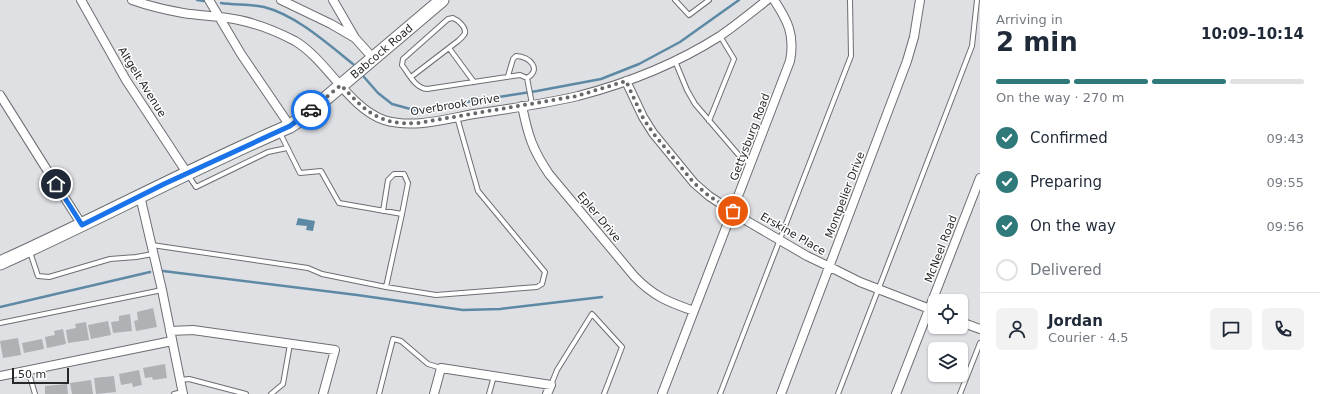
<!DOCTYPE html>
<html lang="en">
<head>
<meta charset="utf-8">
<style>
	:root { --surface:#fff; --page:#f2f2f3; --text:#1f2937; --muted:#747a83; --line:#e0e1e3; --accent:#2f797b }
	body { margin:0; font-family:"DejaVu Sans",sans-serif; background:var(--page); color:var(--text); height:100vh; display:flex; flex-direction:column; font-size:15px; white-space:nowrap }
	* { box-sizing:border-box; margin:0 }
	p { font-size:13px; color:var(--muted) }
	.icon { flex:none; width:22px; height:22px; fill:none; stroke:currentColor; stroke-width:2; stroke-linecap:round; stroke-linejoin:round }
	.map { position:relative; flex:1; overflow:hidden }
	.details { display:flex; flex-direction:column; background:var(--surface); width:340px }
	.details>* { flex:none }
	.fabs { position:absolute; left:928px; top:294px; display:grid; gap:8px }
	.fabs a { display:grid; place-items:center; width:40px; height:40px; border-radius:6px; background:var(--surface); box-shadow:0 1px 3px #0004; font-size:20px }
	.scale { position:absolute; left:12px; bottom:10px; width:57px; box-sizing:border-box; padding-left:4px; border:2px solid #272829; border-top:0; font-size:11px; line-height:14px; white-space:nowrap; color:#272829; -webkit-text-stroke:3px #fff; paint-order:stroke }
	.pin { position:absolute; display:grid; place-items:center; width:34px; height:34px; color:#fff; margin:-17px; border:2px solid #fff; border-radius:50%; box-shadow:0 1px 4px #0007 }
	.courier { position:absolute; display:grid; place-items:center; width:40px; height:40px; margin:-20px; border:3px solid #1a73e8; border-radius:50%; background:#fff; color:#222; box-shadow:0 1px 5px #0007 }
	.summary em { font-style:normal; font-weight:700 }
	.summary div { display:flex; flex-direction:column-reverse }
	.summary { display:flex; align-items:center; justify-content:space-between; height:68px; padding:0 16px }
	h1 { font-size:26px; font-weight:700; line-height:30px }
	.bar { display:grid; grid-template-columns:repeat(4,1fr); gap:6px 4px; align-content:center; height:48px; padding:0 16px }
	.bar i { height:5px; border-radius:3px; background:var(--line) }
	.bar .on { background:var(--accent) }
	.bar p { grid-column:span 4 }
	.line { display:flex; align-items:center; gap:10px; padding:0 16px; border-top:1px solid var(--line) }
	.line div { flex:1 }
	.round { display:grid; place-items:center; flex:none; width:42px; height:42px; border-radius:6px; background:var(--page) }
	ol { padding:0 16px; list-style:none }
	li { display:flex; align-items:center; gap:12px; height:44px }
	li p { margin-inline-start:auto }
	li .icon { padding:4px; border-radius:50%; background:var(--accent); color:#fff; stroke-width:4 }
	li:last-child { color:var(--muted) }
	li i { width:22px; height:22px; border:2px solid var(--line); border-radius:50% }
	main { display:flex; flex:1; min-height:0 }
	.map>svg:first-child { display:block }
</style>
</head>
<body>
<main>
<div class="map">
<svg width="980" height="394" viewBox="0 0 980 394">
	<rect width="100%" height="100%" fill="#dee0e4"/>
	<path fill="#5e89a5" d="M 298,218 L 315,221 L 313,231 L 306,230 L 307,226 L 296,225 Z"/>
	<g fill="none" stroke-linecap="round" stroke-linejoin="round">
		<path stroke="#5e89a5" stroke-width="2.5" d="M 197,0 L 204,1
			M 221,3 C 235,5 251,4 264,7 C 296,15 328,44 353,64
			M 364,77 L 378,93 L 392,104 L 414,110 L 537,91 L 601,79 L 639,64 L 680,42 L 739,0
			M 163,271 L 357,295 L 463,310 L 500,309 L 602,297
			M 0,307 L 150,272"/>
	</g>
	<path fill="#afb1b5" d="M 153,308 L 157,327 L 136,331 L 134,321 L 138,320 L 137,312 Z
		M 130,314 L 132,331 L 113,333 L 111,322 L 119,321 L 119,316 Z
		M 108,321 L 111,335 L 91,339 L 88,325 Z
		M 86,322 L 89,340 L 68,343 L 66,330 L 76,328 L 75,324 Z
		M 63,329 L 66,344 L 47,348 L 45,337 L 55,335 L 54,331 Z
		M 18,338 L 21,355 L 3,358 L 0,341 Z
		M 42,339 L 44,349 L 24,353 L 22,343 Z
		M 165,364 L 167,378 L 153,380 L 152,377 L 145,378 L 143,368 Z
		M 139,370 L 142,385 L 133,387 L 132,383 L 121,385 L 119,374 Z
		M 114,376 L 116,392 L 96,394 L 94,378 Z
		M 91,380 L 93,394 L 72,394 L 70,383 Z
		M 67,384 L 68,394 L 45,394 L 45,386 Z"/>
	<g fill="none" stroke-linecap="round" stroke-linejoin="round">
		<g stroke="#6c6e72" stroke-width="6">
			<path id="lane" d="M 675,0 L 689,15 L 709,0
				M 449,48 L 474,82
				M 675,61 L 687,90 L 695,104 L 743,160 L 751,163
				M 508,76 L 513,59 L 516,56 C 530,56 542,70 527,78
				M 411,77 L 458,41 C 460,39 464,36 465,33 C 466,27 458,20 453,18 L 448,19 L 403,59 L 402,65 C 409,74 415,88 427,89 L 520,75 L 527,78 L 532,104
				M 709,121 L 734,59 L 720,36
				M 280,133 L 300,173 L 321,171 L 339,203 L 402,214 L 386,287
				M 188,175 L 196,187 L 268,152 L 287,148
				M 383,211 L 388,180 L 394,174 L 404,174 L 408,183 L 402,214
				M 152,245 L 308,268 L 322,274 L 386,287 L 436,295 L 537,287 L 542,284 L 545,272 L 478,191 L 457,117
				M 30,252 L 38,276 L 49,277 L 110,259 L 136,257 L 153,254
				M 0,323 L 162,290
				M 28,370 L 35,394
				M 180,380 L 189,379 L 246,394
				M 551,385 L 557,370 L 592,314 L 622,347 L 604,394
				M 174,394 L 183,392
				M 271,394 L 283,384 L 290,344
				M 379,394 L 393,339 L 401,341 L 428,364 L 441,368
				M 489,394 L 494,376
				M 720,394 L 851,56 L 850,0
				M 838,394 L 972,46 L 977,0
				M 960,394 L 980,343"/>
		</g>
		<g stroke="#6c6e72" stroke-width="10">
			<path id="street" d="M 81,0 L 126,80 L 187,173
				M 132,0 C 149,6 166,10 183,13 C 202,16 221,16 239,20 C 258,24 278,32 295,41 C 327,60 349,108 384,120 C 413,129 445,119 474,114 C 508,109 544,104 578,96 C 628,83 676,64 720,36 C 736,25 752,12 767,0
				M 209,0 L 241,54 L 290,126
				M 281,0 L 331,24 L 355,38
				M 333,0 L 355,38 L 373,58
				M 626,81 L 643,117 L 653,133 L 694,183 L 709,196 L 747,221 L 807,256 L 830,267 L 860,282 L 935,311
				M 0,95 L 42,162 L 82,225
				M 522,106 C 528,135 532,149 549,174 L 634,276 C 653,296 668,302 694,311
				M 140,196 L 162,290 L 183,394
				M 961,322 L 980,329
				M 170,331 L 193,330 L 335,350 L 323,394
				M 0,376 L 172,341
				M 434,394 L 441,368 L 551,385 L 547,394
				M 662,394 L 790,61 C 795,35 788,21 774,0
				M 781,394 L 907,61 L 914,37 L 920,0
				M 896,394 L 980,178"/>
		</g>
		<g stroke="#6c6e72" stroke-width="15">
			<g id="primary">
				<path id="s1" d="M 0,263 C 98,219 192,168 290,126 L 305,116 L 442,0"/>
			</g>
		</g>
		<use href="#lane" stroke="#fff" stroke-width="4"/>
		<use href="#street" stroke="#fff" stroke-width="8"/>
		<use href="#primary" stroke="#fff" stroke-width="13"/>
	</g>
	<g fill="none" stroke-linecap="round" stroke-linejoin="round">
		<path stroke="#67686a" stroke-width="4" stroke-dasharray="0 7.2" d="M 311,110 L 341,85 C 365,111 380,126 418,123 L 577,96 L 626,81 L 643,118 L 653,133 L 694,183 L 709,196 L 733,211"/>
		<path stroke="#1a73e8" stroke-width="5" d="M 56,184 L 82,225 L 164,184 L 290,126 L 311,110"/>
	</g>
	<g text-anchor="middle" dominant-baseline="central" stroke-width="3" stroke-linejoin="round" paint-order="stroke">
		<g font-size="11" fill="#272829" stroke="#fff">
			<text stroke="none"><textPath href="#s1" startOffset="439">Babcock Road</textPath></text>
			<text transform="translate(142 82) rotate(58)">Altgelt Avenue</text>
			<text transform="translate(455 105) rotate(-9)">Overbrook Drive</text>
			<text transform="translate(750 137) rotate(-69)">Gettysburg Road</text>
			<text transform="translate(845 195) rotate(-69)">Montpelier Drive</text>
			<text transform="translate(599 217) rotate(50)">Epler Drive</text>
			<text transform="translate(793 234) rotate(30)">Erskine Place</text>
			<text transform="translate(941 249) rotate(-69)">McNeel Road</text>
		</g>
	</g>
</svg>
<div class="fabs">
<a><svg class="icon" aria-label="locate" viewBox="0 0 24 24"><circle cx="12" cy="12" r="6"/><path d="M12 2v4M12 18v4M2 12h4M18 12h4"/></svg></a>
<a><svg class="icon" aria-label="layers" viewBox="0 0 24 24"><path d="M12 4l9 5-9 5-9-5zM3 14l9 5 9-5"/></svg></a>
</div>
<div class="scale">50 m</div>
<div class="pin" style="left:733px;top:211px;background:#ea580c"><svg class="icon" aria-label="bag" viewBox="0 0 24 24"><path d="M5 8h14l-1 12H6zM9 8a3 3 0 0 1 6 0"/></svg></div>
<div class="pin" style="left:56px;top:184px;background:#1f2937"><svg class="icon" aria-label="home" viewBox="0 0 24 24"><path d="M3 11l9-7 9 7M6 9v11h12V9"/></svg></div>
<div class="courier" style="left:311px;top:110px"><svg class="icon" aria-label="car" viewBox="0 0 24 24"><path d="M5 17H2v-5l4-1 3-4h7l3 4 3 1v5h-3M9 17h6M6 11h13"/><circle cx="7" cy="17" r="2"/><circle cx="17" cy="17" r="2"/></svg></div>
</div>
<section class="details">
<div class="summary"><div><h1>2 min</h1><p>Arriving in</p></div><em>10:09–10:14</em></div>
<div class="bar"><i class="on"></i><i class="on"></i><i class="on"></i><i></i><p>On the way · 270 m</p></div>
<ol>
<li><svg class="icon" aria-label="check" viewBox="0 0 24 24"><path d="M5 12l5 5 9-10"/></svg>Confirmed<p>09:43</p></li>
<li><svg class="icon" aria-label="check" viewBox="0 0 24 24"><path d="M5 12l5 5 9-10"/></svg>Preparing<p>09:55</p></li>
<li><svg class="icon" aria-label="check" viewBox="0 0 24 24"><path d="M5 12l5 5 9-10"/></svg>On the way<p>09:56</p></li>
<li><i></i>Delivered</li>
</ol>
<div class="line" style="height:72px"><a class="round"><svg class="icon" aria-label="person" viewBox="0 0 24 24"><circle cx="12" cy="8" r="4"/><path d="M4 21q1-7 8-7t8 7"/></svg></a><div><b>Jordan</b><p>Courier · 4.5</p></div><a class="round"><svg class="icon" aria-label="chat" viewBox="0 0 24 24"><path d="M4 5h16v11H9l-5 4z"/></svg></a><a class="round"><svg class="icon" aria-label="phone" viewBox="0 0 24 24"><path d="M5 4h4l2 5-3 2q2 4 5 5l2-3 5 2v4C11 20 4 13 5 4z"/></svg></a></div>
</section>
</main>
</body>
</html>
